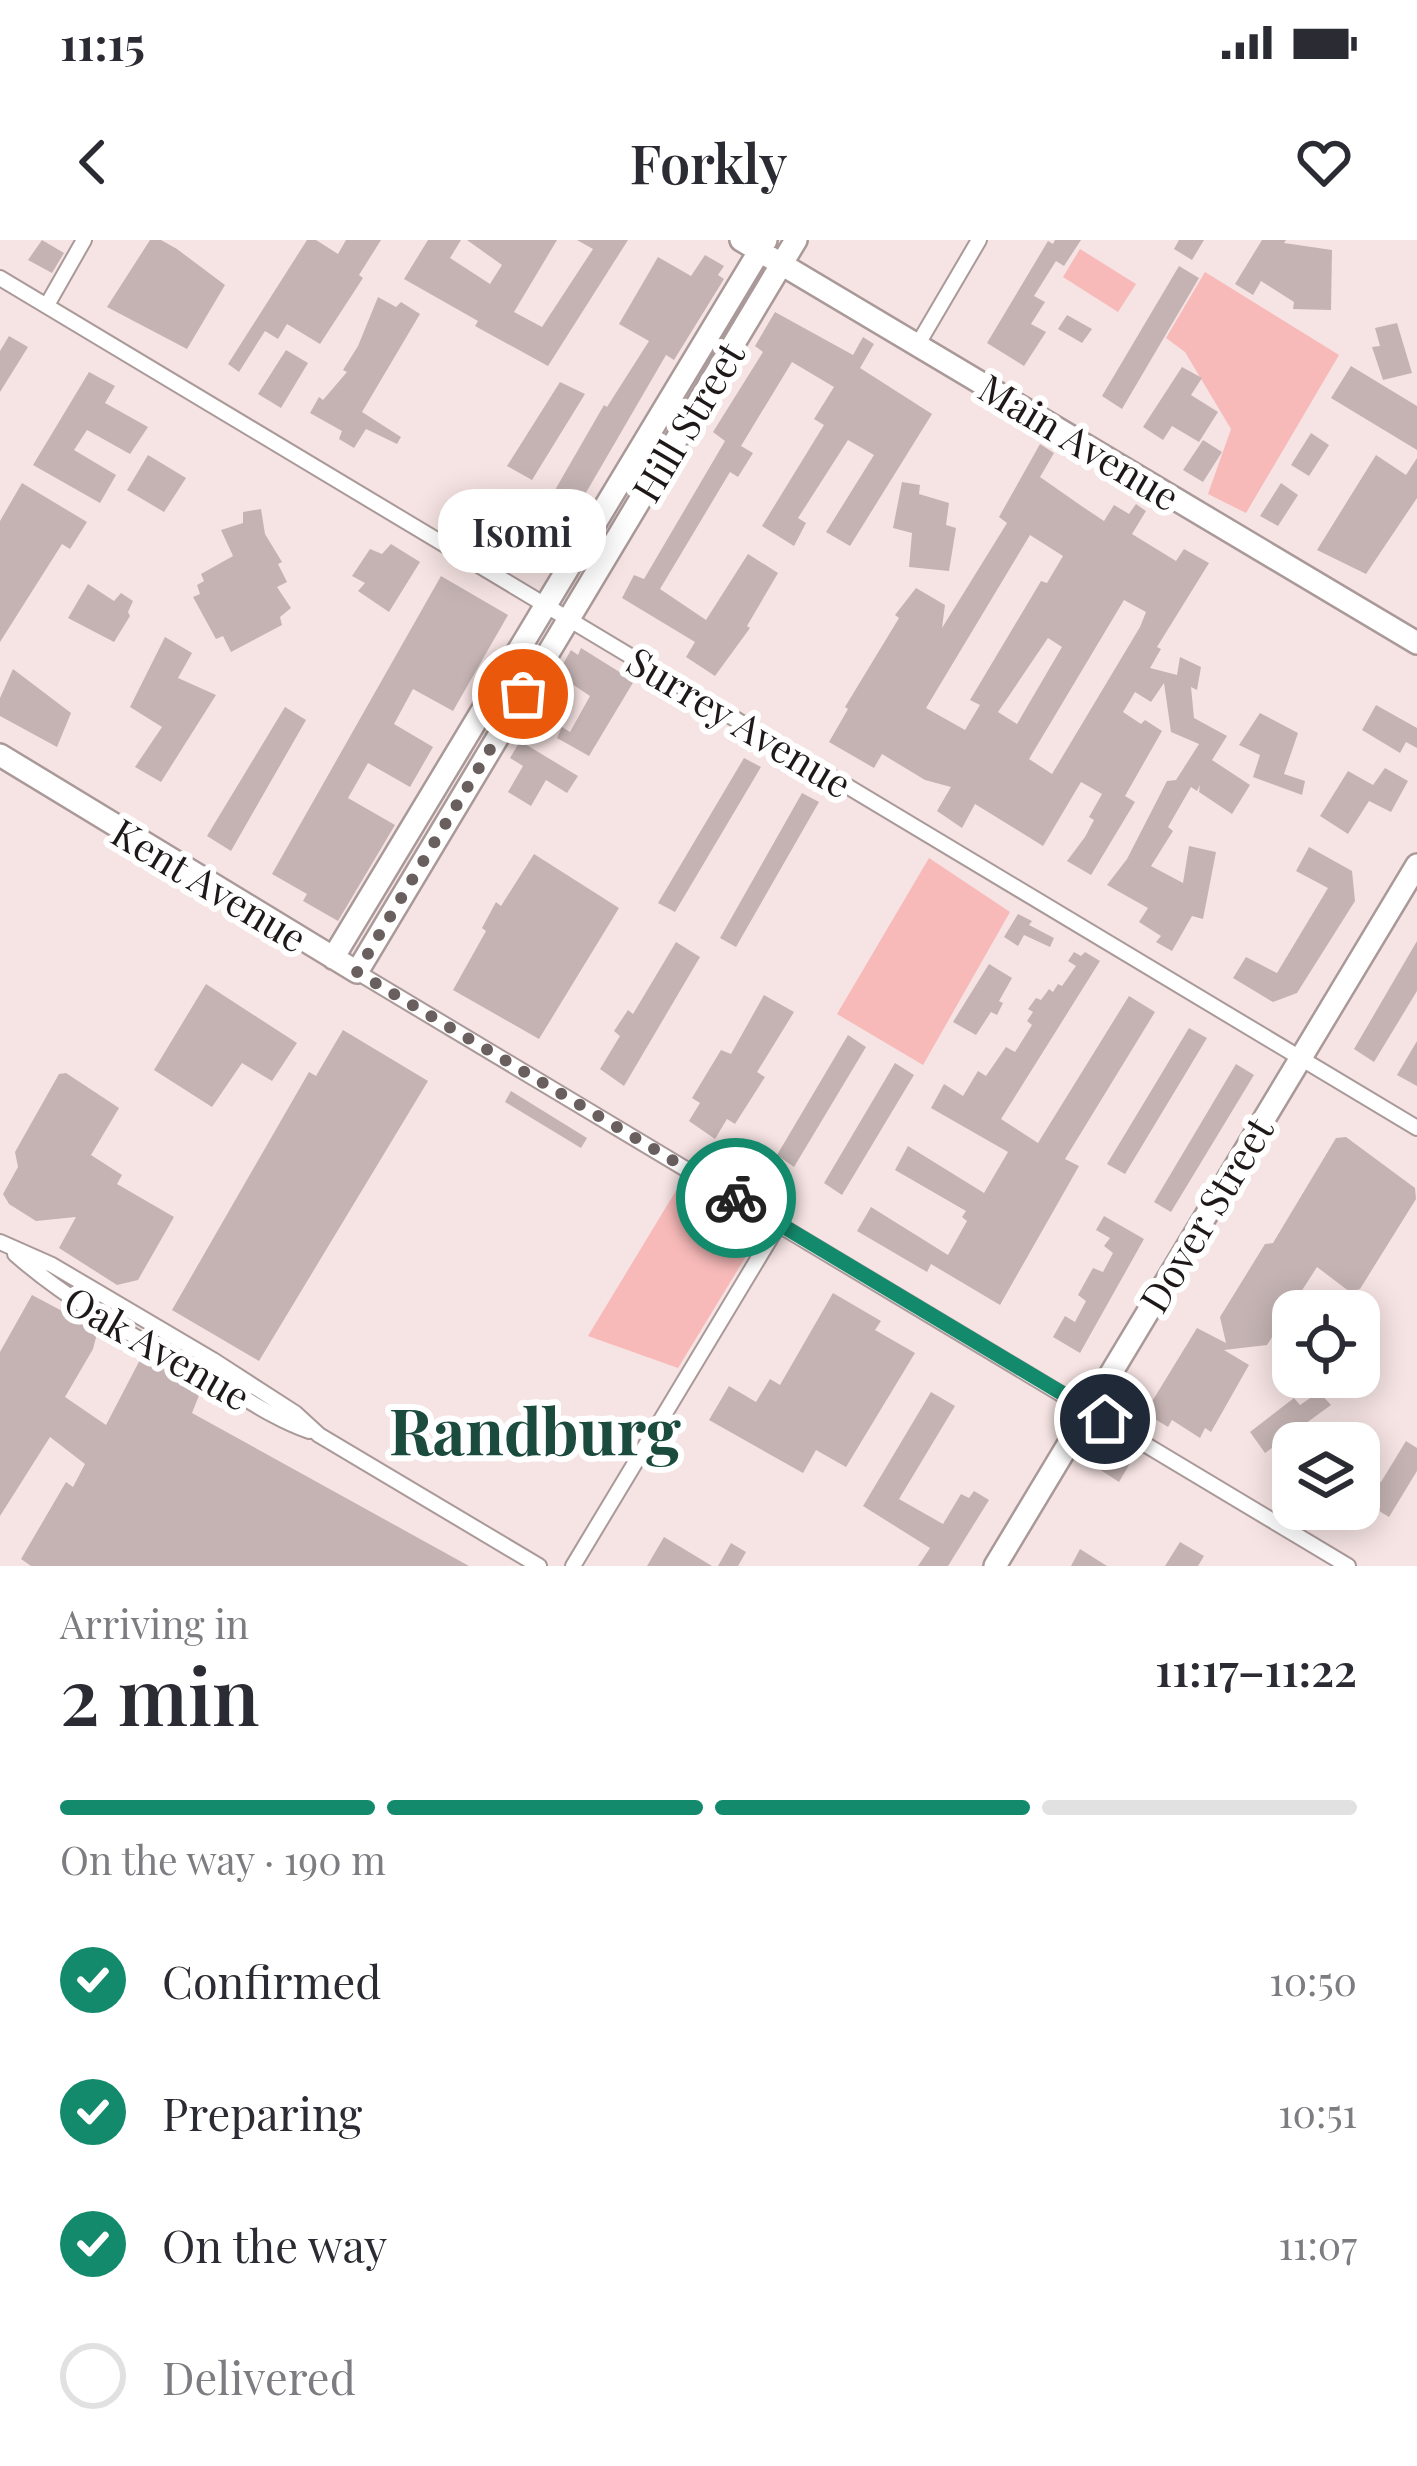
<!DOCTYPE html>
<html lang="en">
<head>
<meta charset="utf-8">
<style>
	:root { --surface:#fff; --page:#f7f7f7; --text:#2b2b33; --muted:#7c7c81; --line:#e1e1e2; --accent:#148a6c }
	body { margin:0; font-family:"Playfair Display",serif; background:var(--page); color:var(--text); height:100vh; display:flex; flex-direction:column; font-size:45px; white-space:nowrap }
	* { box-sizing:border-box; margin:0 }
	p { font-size:39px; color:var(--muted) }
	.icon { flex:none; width:66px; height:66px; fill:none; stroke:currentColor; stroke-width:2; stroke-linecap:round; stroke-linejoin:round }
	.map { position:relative; height:1326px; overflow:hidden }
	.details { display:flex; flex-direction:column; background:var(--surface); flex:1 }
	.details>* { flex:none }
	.fabs { position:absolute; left:1272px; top:1050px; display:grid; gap:24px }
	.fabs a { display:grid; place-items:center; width:108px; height:108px; border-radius:24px; background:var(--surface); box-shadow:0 6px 30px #0003; font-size:60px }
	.pin { position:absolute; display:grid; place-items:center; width:102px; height:102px; color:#fff; margin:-51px; border:6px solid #fff; border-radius:50%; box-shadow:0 3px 12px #0007 }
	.courier { position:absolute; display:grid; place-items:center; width:120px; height:120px; margin:-60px; border:9px solid #148a6c; border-radius:50%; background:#fff; color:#222; box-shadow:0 3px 15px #0007 }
	.bubble { position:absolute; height:84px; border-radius:36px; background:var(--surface); box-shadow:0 6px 30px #0003; font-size:39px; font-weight:600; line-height:84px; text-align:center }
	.summary em { font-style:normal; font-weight:600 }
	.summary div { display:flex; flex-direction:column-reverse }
	.summary { display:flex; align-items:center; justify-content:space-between; height:204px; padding:0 60px }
	h1 { font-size:78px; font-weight:600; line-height:90px }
	.bar { display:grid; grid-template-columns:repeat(4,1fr); gap:18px 12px; align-content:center; height:144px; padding:0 60px }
	.bar i { height:15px; border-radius:9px; background:var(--line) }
	.bar .active { background:var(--accent) }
	.bar p { grid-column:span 4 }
	ol { padding:0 60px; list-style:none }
	li { display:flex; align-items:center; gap:36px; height:132px }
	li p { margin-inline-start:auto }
	li .icon { padding:12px; border-radius:50%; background:var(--accent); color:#fff; stroke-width:4 }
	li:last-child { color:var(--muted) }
	li i { width:66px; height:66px; border:6px solid var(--line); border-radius:50% }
	.status { display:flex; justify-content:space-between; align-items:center; height:84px; padding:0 60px; background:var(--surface); direction:ltr }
	.status svg { height:33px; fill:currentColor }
	header { display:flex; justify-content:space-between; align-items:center; height:156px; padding:0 60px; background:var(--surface); font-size:54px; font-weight:600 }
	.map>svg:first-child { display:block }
</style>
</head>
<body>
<div class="status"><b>11:15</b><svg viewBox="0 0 49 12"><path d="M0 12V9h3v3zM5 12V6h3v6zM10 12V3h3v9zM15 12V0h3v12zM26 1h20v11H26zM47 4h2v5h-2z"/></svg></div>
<header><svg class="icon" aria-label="back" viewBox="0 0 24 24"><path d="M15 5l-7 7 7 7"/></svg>Forkly<svg class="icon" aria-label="heart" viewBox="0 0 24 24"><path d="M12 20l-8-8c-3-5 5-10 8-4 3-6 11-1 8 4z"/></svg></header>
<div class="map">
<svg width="1417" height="1326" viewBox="0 0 1417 1326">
	<rect width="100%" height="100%" fill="#f6e3e3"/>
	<path fill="#f7bab9" d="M 1080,9 L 1136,44 L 1118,72 L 1063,37 Z
		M 1205,32 L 1339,115 L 1246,273 L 1208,254 L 1231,189 L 1185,112 L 1166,98 Z
		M 929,618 L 1010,672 L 923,825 L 837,774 Z
		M 677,949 L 747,988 L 748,1013 L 678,1128 L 588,1096 Z"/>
	<path fill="#c5b3b3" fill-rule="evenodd" d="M 42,0 L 64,13 L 52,33 L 28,20 Z
		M 150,0 L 161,0 L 177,9 L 225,45 L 187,109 L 107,67 Z
		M 307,0 L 316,0 L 338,14 L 346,0 L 381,0 L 359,35 L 363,38 L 320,104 L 287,84 L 278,99 L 265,91 L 239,132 L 228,124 Z
		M 428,0 L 461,0 L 450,18 L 490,44 L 502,25 L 467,0 L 557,0 L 514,72 L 542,87 L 593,9 L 577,0 L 628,0 L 548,126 L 475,86 L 478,81 L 404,39 Z
		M 1055,0 L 1081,0 L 1064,26 L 1056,21 L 1034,56 L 1045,62 L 1031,84 L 1046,92 L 1024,126 L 987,103 L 1048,1 L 1053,4 Z
		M 1179,0 L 1204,0 L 1192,20 L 1174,9 Z
		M 1262,0 L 1286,0 L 1284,3 L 1332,10 L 1331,70 L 1293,69 L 1294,62 L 1261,41 L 1253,55 L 1235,44 Z
		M 705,15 L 724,26 L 718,35 L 724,39 L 674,120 L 666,115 L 580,263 L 555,250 L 604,165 L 607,167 L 649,101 L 619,84 L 658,17 L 691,36 Z
		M 1179,26 L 1199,38 L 1122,169 L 1102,156 Z
		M 378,57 L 396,67 L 401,62 L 420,74 L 362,172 L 401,197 L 397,204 L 366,189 L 354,208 L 339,199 L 342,191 L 310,173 L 319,157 L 323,160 L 347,132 L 343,130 L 358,106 Z
		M 775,72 L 853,115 L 863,97 L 874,104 L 860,128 L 932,174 L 850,306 L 826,292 L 874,215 L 848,200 L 798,278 L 806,283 L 794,306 L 762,286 L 824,185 L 814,179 L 834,147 L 792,122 L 741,206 L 753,213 L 738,237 L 730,232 L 660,349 L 706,380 L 748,314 L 778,333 L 747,386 L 750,388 L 715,436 L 686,417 L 695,402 L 622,358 L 634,335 L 644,339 L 725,201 L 713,192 L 763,112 L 755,106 Z
		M 1067,75 L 1092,89 L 1082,103 L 1058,89 Z
		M 1397,83 L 1412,133 L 1383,140 L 1372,107 L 1380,106 L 1375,88 Z
		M 9,96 L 28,107 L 0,152 L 0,111 Z
		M 286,110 L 308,123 L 281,168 L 258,154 Z
		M 1351,126 L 1417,166 L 1417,210 L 1331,158 Z
		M 1182,127 L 1202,138 L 1191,155 L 1218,172 L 1199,202 L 1172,186 L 1163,200 L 1143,187 Z
		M 89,132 L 115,146 L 105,163 L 148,187 L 130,214 L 87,190 L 74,210 L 116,235 L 100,263 L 33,225 Z
		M 560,142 L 585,154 L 532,240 L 507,226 Z
		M 1311,193 L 1329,205 L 1309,236 L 1291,225 Z
		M 1203,200 L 1222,212 L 1203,242 L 1183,230 Z
		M 1040,204 L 1054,213 L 1040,237 L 1083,267 L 1104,281 L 1114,265 L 1129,274 L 1136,264 L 1146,271 L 1132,294 L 1176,321 L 1184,309 L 1209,323 L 1157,407 L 1161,409 L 1150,428 L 1177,435 L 1180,417 L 1201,427 L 1197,450 L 1191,447 L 1194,478 L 1227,496 L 1212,520 L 1250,545 L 1232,574 L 1199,552 L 1200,545 L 1197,551 L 1191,547 L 1168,587 L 1173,591 L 1151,626 L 1183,643 L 1189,606 L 1216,612 L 1203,679 L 1192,676 L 1172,711 L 1156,702 L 1161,696 L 1139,682 L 1148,668 L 1107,645 L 1127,619 L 1167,541 L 1176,540 L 1199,504 L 1171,492 L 1164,443 L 1151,462 L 1135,452 L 1123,472 L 1141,484 L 1145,480 L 1162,491 L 1125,556 L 1135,562 L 1091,635 L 1067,621 L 1085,597 L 1094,580 L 1089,577 L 1102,554 L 1081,542 L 1043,606 L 975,564 L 962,588 L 937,571 L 951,547 L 925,540 L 882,514 L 874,528 L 829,502 L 848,469 L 845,467 L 899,378 L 895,375 L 916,348 L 945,365 L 942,388 L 1007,283 L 999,277 ZM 1030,295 L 1063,316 L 1047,343 L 1041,341 L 970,460 L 980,465 L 965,490 L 926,468 ZM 1124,360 L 1146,372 L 1140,387 L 1052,534 L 1029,519 ZM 1048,398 L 1062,407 L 1017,484 L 998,472 Z
		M 148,215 L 186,238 L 164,272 L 127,250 Z
		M 1376,215 L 1406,235 L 1417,218 L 1417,258 L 1366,334 L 1317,310 Z
		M 902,242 L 920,245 L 919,254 L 949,263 L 946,285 L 956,288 L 949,331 L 909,327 L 912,293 L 893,288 Z
		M 22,243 L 87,282 L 70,309 L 62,304 L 0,402 L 0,281 Z
		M 1281,243 L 1298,255 L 1278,286 L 1260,276 Z
		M 513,257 L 563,287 L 548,311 L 501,281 Z
		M 261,269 L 265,294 L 282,322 L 278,324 L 287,342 L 277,347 L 291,368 L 280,377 L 282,385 L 231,412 L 223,396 L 216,399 L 193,357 L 200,354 L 197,345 L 204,341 L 201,334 L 233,316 L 221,290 L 243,283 L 243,272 Z
		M 391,304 L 420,322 L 389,372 L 358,351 L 365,343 L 352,336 L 370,309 L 382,314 Z
		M 441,336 L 508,375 L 453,471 L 413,449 L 394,484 L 433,507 L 410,547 L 368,523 L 348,558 L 395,585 L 338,681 L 303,661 L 307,654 L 272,634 Z
		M 88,344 L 114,361 L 121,353 L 133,361 L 128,372 L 130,376 L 114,402 L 68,378 Z
		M 165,397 L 192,413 L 178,438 L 216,455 L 161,542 L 135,527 L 162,487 L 130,467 Z
		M 581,408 L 634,441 L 589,516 L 557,498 L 562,487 L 570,492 L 590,456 L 572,444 L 565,454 L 551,445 L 571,410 L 578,415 Z
		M 13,429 L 71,473 L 57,507 L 0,476 L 0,458 Z
		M 1376,465 L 1417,488 L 1417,508 L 1406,502 L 1400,513 L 1362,490 Z
		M 285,467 L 306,480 L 231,611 L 207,596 Z
		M 1260,473 L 1298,493 L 1284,534 L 1305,541 L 1302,555 L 1253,537 L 1260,515 L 1239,505 Z
		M 520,501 L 578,536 L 567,553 L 546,540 L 531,566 L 508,552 L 523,526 L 510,518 Z
		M 744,518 L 761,527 L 675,672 L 658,663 Z
		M 1385,528 L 1408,541 L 1391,572 L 1369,561 L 1348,594 L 1320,576 L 1348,531 L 1373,545 Z
		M 802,553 L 819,562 L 736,707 L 720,698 Z
		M 1309,607 L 1352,631 L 1355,661 L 1297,753 L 1273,762 L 1233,738 L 1246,717 L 1277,733 L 1328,648 L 1296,631 Z
		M 534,614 L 619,668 L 539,799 L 453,750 L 486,691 L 482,688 L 496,662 L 501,666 Z
		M 1018,674 L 1032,681 L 1029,685 L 1054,698 L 1050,707 L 1024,695 L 1018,706 L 1004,697 Z
		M 1417,701 L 1417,751 L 1374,822 L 1354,809 Z
		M 676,702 L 700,717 L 624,846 L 600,829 L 620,796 L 614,791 L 628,770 L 633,774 Z
		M 1074,712 L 1081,716 L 1085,712 L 1100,721 L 1001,879 L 1038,903 L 1129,756 L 1155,772 L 1065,919 L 1079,926 L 1000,1065 L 931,1024 L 927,1032 L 857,991 L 871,967 L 948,1015 L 967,981 L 962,977 L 966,971 L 895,930 L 908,906 L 984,953 L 1008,912 L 931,868 L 944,844 L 963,856 L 978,831 L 986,836 L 1006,807 L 1015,812 L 1032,785 L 1027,781 L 1033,772 L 1028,769 L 1036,758 L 1041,760 L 1049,749 L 1053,752 L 1058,744 L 1062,746 L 1076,726 L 1068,721 Z
		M 989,724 L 1012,738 L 999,761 L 1003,763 L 997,775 L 991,772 L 976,795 L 953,782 Z
		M 206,744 L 297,803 L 272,841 L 242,823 L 212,867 L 154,830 Z
		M 764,755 L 794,772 L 757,832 L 765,837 L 735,884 L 727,879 L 715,899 L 689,881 L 700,863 L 692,858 L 721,810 L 731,814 Z
		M 1189,788 L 1207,798 L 1125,934 L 1107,924 Z
		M 343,790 L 428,841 L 259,1121 L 172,1070 L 309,832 L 316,836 Z
		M 848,795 L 866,807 L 794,927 L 777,915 Z
		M 1417,801 L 1417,846 L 1397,835 Z
		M 895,823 L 914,835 L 842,955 L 824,943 Z
		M 1236,824 L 1254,835 L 1171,972 L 1154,962 Z
		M 66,833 L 119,868 L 91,915 L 122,935 L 117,944 L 174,977 L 138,1040 L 117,1045 L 59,1008 L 76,977 L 36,981 L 9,964 L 3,954 L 18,927 L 15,912 L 59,834 Z
		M 511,851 L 587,898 L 581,908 L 505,862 Z
		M 1346,897 L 1415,948 L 1416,959 L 1360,1049 L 1350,1052 L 1317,1027 L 1267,1105 L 1224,1110 L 1249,1125 L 1211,1192 L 1205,1188 L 1200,1198 L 1172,1180 L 1168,1187 L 1145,1173 L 1197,1088 L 1226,1103 L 1220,1077 L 1265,1004 L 1273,1003 L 1336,898 Z
		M 1104,976 L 1144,999 L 1080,1113 L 1053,1097 L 1065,1076 L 1075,1082 L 1086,1061 L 1078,1055 L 1093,1028 L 1103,1032 L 1113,1013 L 1104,1006 L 1110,998 L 1096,990 Z
		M 833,1053 L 881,1081 L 875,1090 L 915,1113 L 846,1227 L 816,1210 L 803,1233 L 709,1180 L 729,1146 L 756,1162 L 770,1139 L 780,1145 Z
		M 32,1055 L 98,1090 L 93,1109 L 65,1157 L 106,1185 L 143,1114 L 202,1148 L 192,1173 L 469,1326 L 31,1326 L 21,1319 L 66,1242 L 73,1247 L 85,1224 L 50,1197 L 0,1276 L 0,1112 Z
		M 931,1152 L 955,1166 L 899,1259 L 943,1284 L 961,1254 L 969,1258 L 974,1251 L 989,1260 L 948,1326 L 918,1326 L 930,1308 L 863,1266 Z
		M 1319,1152 L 1331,1165 L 1265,1213 L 1250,1192 L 1294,1158 L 1300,1165 Z
		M 1406,1201 L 1417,1208 L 1417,1231 L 1389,1277 L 1366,1263 L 1371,1254 L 1364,1250 L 1372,1237 L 1381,1242 Z
		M 1109,1207 L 1132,1220 L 1119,1242 L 1099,1229 Z
		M 664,1297 L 712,1326 L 647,1326 Z
		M 1180,1302 L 1204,1316 L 1198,1326 L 1165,1326 Z
		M 731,1303 L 746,1312 L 738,1326 L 718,1326 Z
		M 1080,1309 L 1107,1326 L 1071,1326 Z"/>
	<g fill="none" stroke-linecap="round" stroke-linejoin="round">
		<g stroke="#a99" stroke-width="18">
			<path id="street" d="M 0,38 L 1417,888
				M 47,65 L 84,0
				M 918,104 L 979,0
				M 357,732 L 1348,1326
				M 0,1002 L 52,1025 L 213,1120 L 295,1173 L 319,1195 L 539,1326
				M 15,1014 C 76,1068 149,1104 219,1143 C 248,1160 277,1180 309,1191
				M 573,1326 L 779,984"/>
		</g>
		<g stroke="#a99" stroke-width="26">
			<path id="secondary" d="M 741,0 L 1417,403
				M 0,515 L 357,732 L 796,0
				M 333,718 L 766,0
				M 995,1326 L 1417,625"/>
		</g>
		<use href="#street" stroke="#fff" stroke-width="14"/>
		<use href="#secondary" stroke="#fff" stroke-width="21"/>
	</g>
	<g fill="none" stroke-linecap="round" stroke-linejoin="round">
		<path stroke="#6a5f5f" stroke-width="12" stroke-dasharray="0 21.6" d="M 523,454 L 357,732 L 736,958"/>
		<path stroke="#148a6c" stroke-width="15" d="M 736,958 L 1105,1179"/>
	</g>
	<g text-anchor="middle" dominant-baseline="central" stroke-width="12" stroke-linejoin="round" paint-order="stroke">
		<g font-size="39" fill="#1e1818" stroke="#fff">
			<text transform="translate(687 181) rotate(-59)">Hill Street</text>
			<text transform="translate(1080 201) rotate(31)">Main Avenue</text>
			<text transform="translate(740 481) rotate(31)">Surrey Avenue</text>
			<text transform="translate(210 644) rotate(31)">Kent Avenue</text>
			<text transform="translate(1205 974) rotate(-59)">Dover Street</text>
			<text transform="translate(158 1107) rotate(30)">Oak Avenue</text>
		</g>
		<g font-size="63" font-weight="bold" fill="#1a4b3c" stroke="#fff">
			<text x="535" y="1189">Randburg</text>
		</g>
	</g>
</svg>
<div class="fabs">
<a><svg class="icon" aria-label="locate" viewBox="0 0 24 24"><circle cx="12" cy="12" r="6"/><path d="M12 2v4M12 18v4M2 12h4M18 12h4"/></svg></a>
<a><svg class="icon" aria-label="layers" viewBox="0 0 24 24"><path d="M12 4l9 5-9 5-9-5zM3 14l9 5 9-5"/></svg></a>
</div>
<div class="pin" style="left:523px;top:454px;background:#ea580c"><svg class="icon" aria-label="bag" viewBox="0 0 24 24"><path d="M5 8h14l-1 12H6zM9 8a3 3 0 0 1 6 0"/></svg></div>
<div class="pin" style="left:1105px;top:1179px;background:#1f2937"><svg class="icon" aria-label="home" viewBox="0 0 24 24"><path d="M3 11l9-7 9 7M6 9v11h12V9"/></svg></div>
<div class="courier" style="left:736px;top:958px"><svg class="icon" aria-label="bike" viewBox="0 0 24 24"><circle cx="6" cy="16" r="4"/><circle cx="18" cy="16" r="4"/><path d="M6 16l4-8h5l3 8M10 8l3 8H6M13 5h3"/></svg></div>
<div class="bubble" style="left:438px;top:249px;width:168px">Isomi</div>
</div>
<section class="details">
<div class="summary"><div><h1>2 min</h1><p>Arriving in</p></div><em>11:17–11:22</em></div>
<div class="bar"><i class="active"></i><i class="active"></i><i class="active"></i><i></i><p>On the way · 190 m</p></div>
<ol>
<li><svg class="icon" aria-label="check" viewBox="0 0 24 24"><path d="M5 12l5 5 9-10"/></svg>Confirmed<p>10:50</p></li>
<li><svg class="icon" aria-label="check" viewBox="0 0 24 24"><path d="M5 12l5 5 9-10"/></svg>Preparing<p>10:51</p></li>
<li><svg class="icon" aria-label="check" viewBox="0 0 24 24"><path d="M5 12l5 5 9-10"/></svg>On the way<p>11:07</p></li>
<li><i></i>Delivered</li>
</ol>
</section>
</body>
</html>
